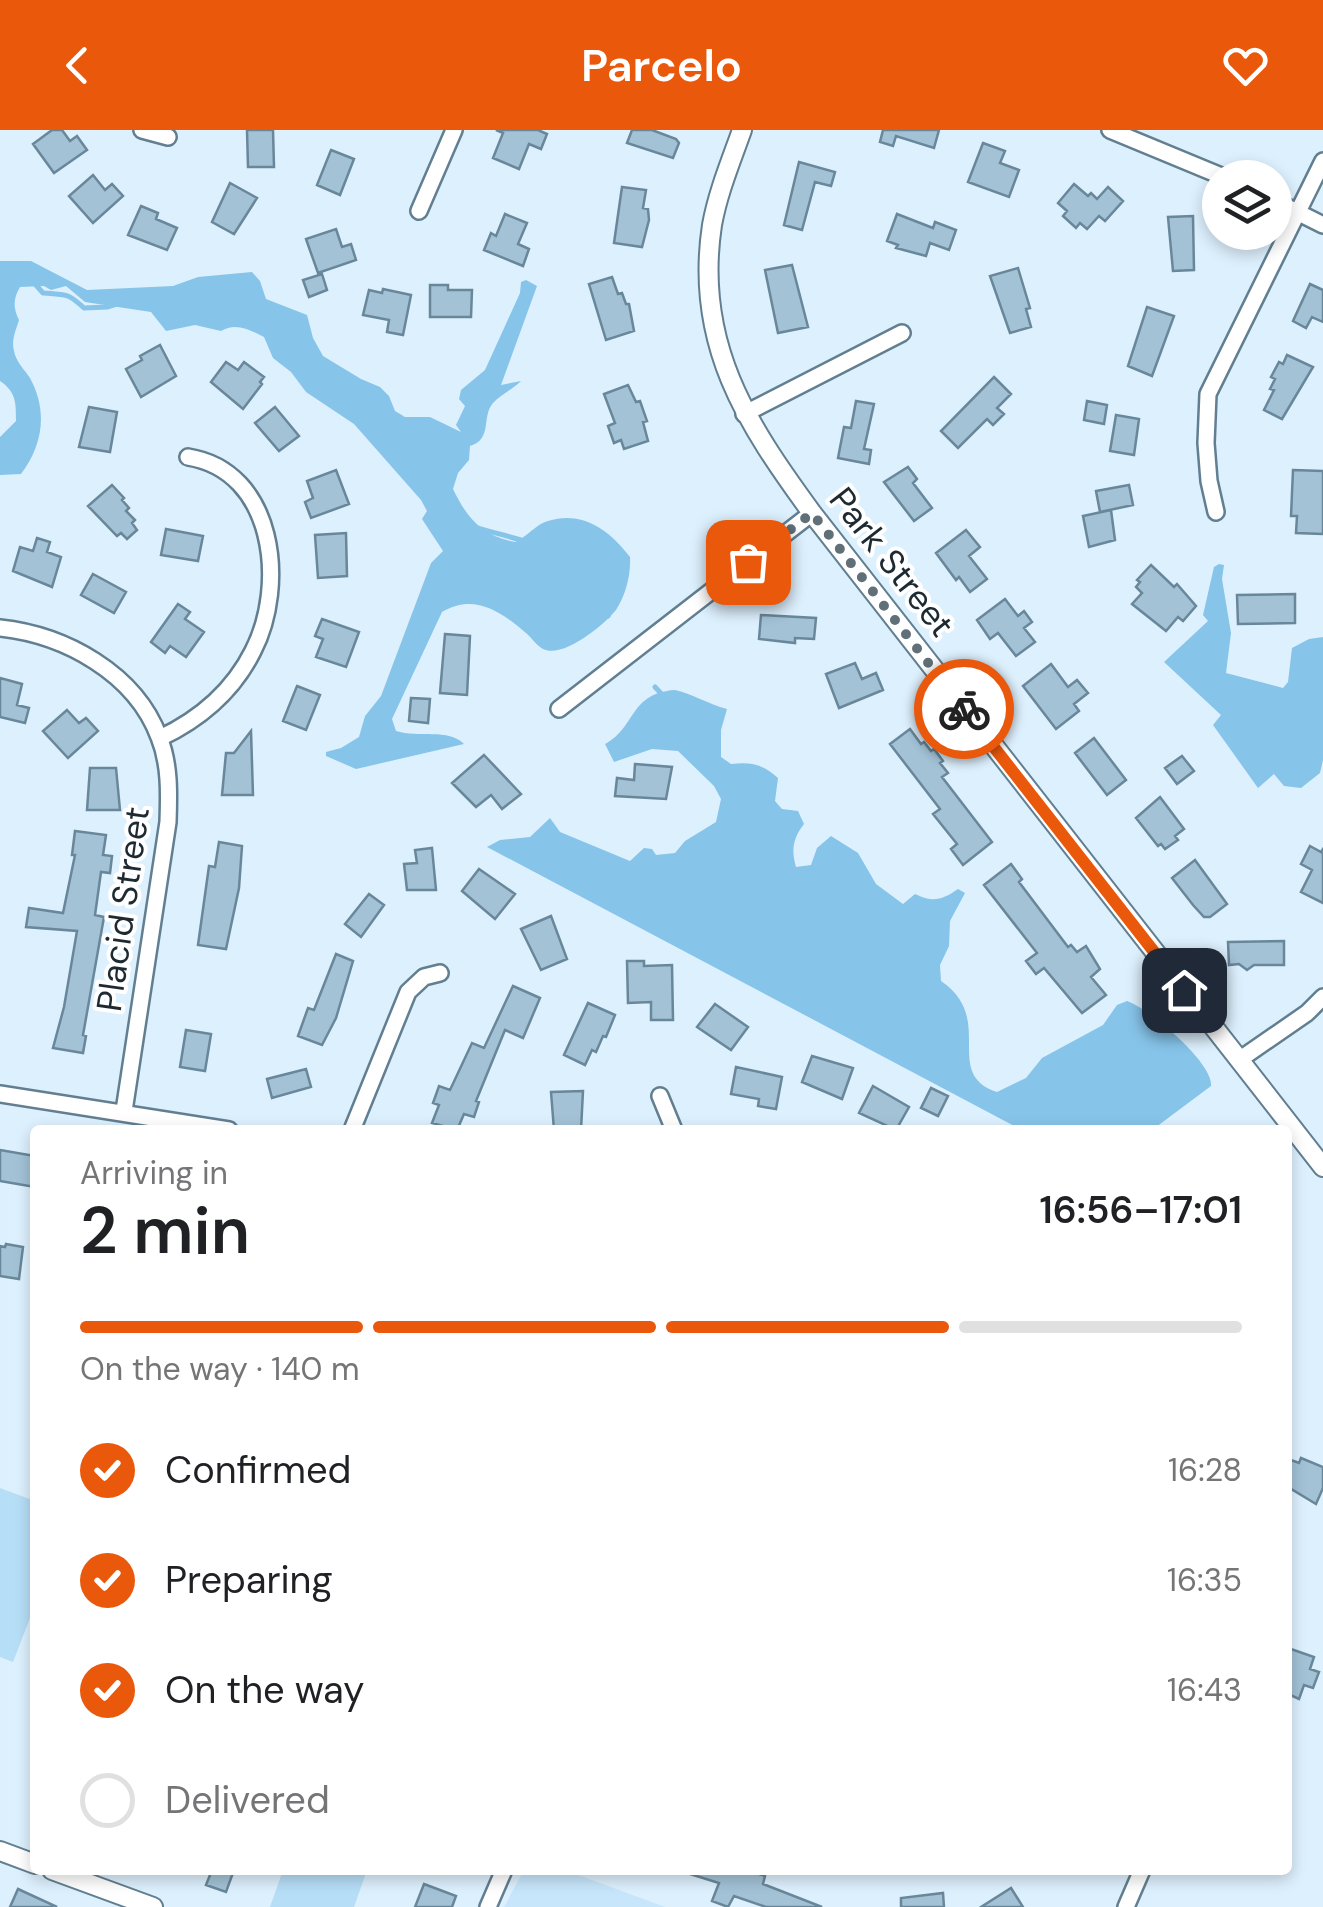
<!DOCTYPE html>
<html lang="en">
<head>
<meta charset="utf-8">
<style>
	:root { --surface:#fff; --page:#f6f6f6; --text:#202124; --muted:#757577; --line:#e0e0e0; --accent:#ea580c }
	body { margin:0; font-family:"DM Sans",sans-serif; background:var(--page); color:var(--text); height:100vh; display:flex; flex-direction:column; font-size:38px; white-space:nowrap }
	* { box-sizing:border-box; margin:0 }
	p { font-size:32px; color:var(--muted) }
	.icon { flex:none; width:55px; height:55px; fill:none; stroke:currentColor; stroke-width:2; stroke-linecap:round; stroke-linejoin:round }
	.map { position:relative; flex:1; overflow:hidden }
	.panel { position:absolute; left:30px; top:995px; width:1262px; height:750px; display:flex; flex-direction:column; background:var(--surface); border-radius:10px; box-shadow:0 5px 15px #0003 }
	.panel>* { flex:none }
	.tools { position:absolute; left:1202px; top:30px; display:grid; gap:20px }
	.tools a { display:grid; place-items:center; width:90px; height:90px; border-radius:50%; background:var(--surface); box-shadow:0 5px 15px #0003; font-size:50px }
	.pin { position:absolute; display:grid; place-items:center; width:85px; height:85px; color:#fff; margin:-42px; border-radius:20px; box-shadow:0 5px 15px #0006 }
	.courier { position:absolute; display:grid; place-items:center; width:100px; height:100px; margin:-50px; border:8px solid #ea580c; border-radius:50%; background:#fff; color:#222; box-shadow:0 2px 12px #0007 }
	.overview em { font-style:normal; font-weight:600 }
	.overview div { display:flex; flex-direction:column-reverse }
	.overview { display:flex; align-items:center; justify-content:space-between; height:170px; padding:0 50px }
	h1 { font-size:65px; font-weight:600; line-height:75px }
	.bar { display:grid; grid-template-columns:repeat(4,1fr); gap:15px 10px; align-content:center; height:120px; padding:0 50px }
	.bar i { height:12px; border-radius:8px; background:var(--line) }
	.bar .current { background:var(--accent) }
	.bar p { grid-column:span 4 }
	ol { padding:0 50px; list-style:none }
	li { display:flex; align-items:center; gap:30px; height:110px }
	li p { margin-inline-start:auto }
	li .icon { padding:10px; border-radius:50%; background:var(--accent); color:#fff; stroke-width:4 }
	li:last-child { color:var(--muted) }
	li i { width:55px; height:55px; border:5px solid var(--line); border-radius:50% }
	header { display:flex; justify-content:space-between; align-items:center; height:130px; padding:0 50px; background:var(--accent); color:#fff; font-size:45px; font-weight:600 }
	.map>svg:first-child { display:block }
</style>
</head>
<body>
<header><svg class="icon" aria-label="back" viewBox="0 0 24 24"><path d="M15 5l-7 7 7 7"/></svg>Parcelo<svg class="icon" aria-label="heart" viewBox="0 0 24 24"><path d="M12 20l-8-8c-3-5 5-10 8-4 3-6 11-1 8 4z"/></svg></header>
<div class="map">
<svg width="1323" height="1777" viewBox="0 0 1323 1777">
	<rect width="100%" height="100%" fill="#ddf0fd"/>
	<path fill="#c7e6fb" d="M 524,1740 L 565,1740 L 665,1777 L 504,1777 Z"/>
	<path fill="#b6def7" d="M 0,1358 L 35,1371 L 35,1475 L 13,1532 L 0,1527 Z
		M 283,1740 L 367,1740 L 354,1777 L 270,1777 Z"/>
	<path fill="#87c4ea" d="M 0,131 L 31,131 L 87,160 L 173,156 L 198,147 L 252,142 L 260,151 L 266,169 L 307,185 L 313,208 L 323,226 L 361,249 L 380,257 L 389,266 L 395,281 L 405,287 L 430,287 L 461,302 L 456,295 L 465,276 L 459,269 L 461,260 L 485,240 L 520,163 L 521,152 L 526,150 L 537,156 L 501,255 L 521,251 C 513,259 500,265 493,273 C 481,287 493,309 470,316 L 469,330 L 458,343 L 453,359 C 467,388 482,406 515,412 C 527,407 536,394 548,391 C 583,380 610,401 630,427 C 631,444 626,465 616,480 C 604,495 563,529 543,519 C 537,516 531,507 526,503 C 500,481 474,463 442,482 L 392,589 L 396,601 C 418,608 449,598 464,614 L 356,639 L 326,626 L 326,622 L 341,618 L 359,607 L 365,586 L 381,566 L 431,433 L 443,421 L 422,389 L 427,381 L 421,370 L 354,294 L 306,262 L 291,242 L 273,228 L 264,207 C 250,200 236,192 221,201 L 195,195 L 166,201 L 151,182 L 85,172 L 66,156 L 51,160 L 44,156 L 20,157 C 13,169 13,178 19,190 C 16,200 11,210 14,221 C 16,232 24,239 30,248 C 48,281 43,315 21,344 L 0,345 L 0,307 L 16,291 C 16,272 16,262 0,251 Z
		M 1219,434 L 1224,435 L 1222,449 L 1231,503 L 1226,543 L 1283,558 L 1288,552 L 1292,518 L 1309,509 L 1323,507 L 1323,630 L 1320,643 L 1301,658 L 1284,656 L 1274,644 L 1258,658 L 1213,595 L 1221,585 L 1164,532 L 1208,491 L 1203,485 L 1214,437 Z
		M 675,560 C 693,564 708,574 727,579 L 721,600 L 721,627 L 731,634 C 751,632 763,634 778,648 L 775,671 L 782,679 L 798,681 L 804,694 C 793,708 791,720 796,737 L 811,735 L 817,718 L 831,706 L 858,723 L 876,754 L 903,774 L 915,764 C 933,773 942,770 958,759 L 965,763 L 950,791 L 949,816 L 940,835 L 941,851 C 997,889 941,943 997,962 L 1026,948 L 1042,928 L 1103,895 L 1117,875 L 1127,871 C 1147,877 1214,933 1211,956 L 1152,1000 L 1022,1000 L 487,717 L 500,710 L 530,707 L 550,688 L 560,702 L 630,731 L 644,718 L 652,719 L 656,725 L 675,723 L 685,711 L 716,692 L 721,669 L 714,656 L 678,621 L 652,619 L 614,632 L 605,614 C 636,598 629,563 675,560 Z"/>
	<g fill="none" stroke-linecap="round" stroke-linejoin="round">
		<path stroke="#87c4ea" stroke-width="5" d="M 0,140 L 27,145 L 43,163 C 66,165 67,162 84,178 L 107,177 L 136,168 L 157,168 L 202,157 L 277,185 L 285,190 L 314,226 L 341,243 L 351,254 L 355,278 L 388,302 L 399,325 L 427,351 L 445,386 C 469,398 495,402 521,410 C 560,420 568,442 591,470 C 596,476 603,479 608,486
			M 0,233 C 15,247 29,261 30,282 C 30,290 26,299 26,307
			M 655,557 L 687,591 L 707,632"/>
	</g>
	<path fill="#a3c2d6" stroke="#69879a" stroke-width="2.5" d="M 52,0 L 62,0 L 70,11 L 77,6 L 87,20 L 54,43 L 33,14 Z
		M 247,0 L 273,0 L 274,37 L 248,37 Z
		M 496,0 L 538,0 L 547,4 L 541,19 L 529,14 L 519,39 L 493,28 L 503,3 Z
		M 632,0 L 652,0 L 676,9 L 679,13 L 673,28 L 627,13 Z
		M 883,0 L 939,0 L 934,18 L 896,6 L 893,16 L 880,12 Z
		M 983,13 L 1005,21 L 1000,33 L 1019,40 L 1009,67 L 968,52 Z
		M 331,20 L 354,29 L 340,65 L 317,55 Z
		M 799,32 L 835,42 L 831,56 L 815,52 L 802,100 L 784,95 Z
		M 93,45 L 105,60 L 112,54 L 123,66 L 93,93 L 69,66 Z
		M 230,53 L 257,68 L 234,104 L 212,92 Z
		M 1074,54 L 1088,66 L 1091,63 L 1097,69 L 1108,57 L 1123,71 L 1105,91 L 1099,86 L 1087,99 L 1080,93 L 1076,98 L 1063,86 L 1067,81 L 1058,73 Z
		M 622,57 L 646,60 L 643,78 L 648,79 L 649,90 L 642,117 L 614,113 Z
		M 141,76 L 158,83 L 156,89 L 177,98 L 167,120 L 128,105 Z
		M 505,84 L 527,93 L 518,114 L 529,119 L 523,136 L 484,120 L 491,103 L 496,106 Z
		M 897,84 L 933,98 L 935,92 L 956,100 L 949,120 L 930,113 L 926,126 L 896,118 L 898,115 L 887,111 Z
		M 1193,86 L 1194,140 L 1173,141 L 1168,87 Z
		M 336,99 L 342,117 L 351,114 L 356,130 L 318,143 L 306,109 Z
		M 792,135 L 808,197 L 778,203 L 765,140 Z
		M 1018,138 L 1030,178 L 1026,179 L 1031,197 L 1010,203 L 990,146 Z
		M 322,144 L 327,160 L 309,167 L 303,150 Z
		M 612,147 L 618,164 L 622,163 L 626,174 L 629,174 L 634,201 L 606,210 L 589,154 Z
		M 1310,154 L 1323,160 L 1323,192 L 1312,187 L 1306,198 L 1293,191 Z
		M 430,155 L 448,155 L 448,160 L 472,160 L 471,187 L 430,187 Z
		M 383,159 L 411,165 L 403,205 L 387,202 L 389,190 L 363,185 L 369,160 L 382,163 Z
		M 1147,177 L 1174,186 L 1152,246 L 1128,236 Z
		M 160,215 L 176,246 L 141,267 L 126,239 L 142,230 L 140,226 Z
		M 1287,225 L 1313,237 L 1282,289 L 1264,280 L 1274,260 L 1270,259 L 1275,249 L 1271,247 L 1279,232 L 1283,234 Z
		M 226,232 L 238,240 L 244,232 L 264,247 L 260,252 L 262,254 L 243,279 L 211,252 Z
		M 994,247 L 1011,264 L 997,278 L 1004,284 L 993,295 L 987,289 L 958,318 L 941,301 Z
		M 628,255 L 636,272 L 640,271 L 647,291 L 643,292 L 648,311 L 624,319 L 621,310 L 614,313 L 608,296 L 615,293 L 604,264 Z
		M 856,271 L 874,274 L 864,319 L 871,320 L 869,334 L 838,328 L 844,297 L 851,298 Z
		M 1087,271 L 1107,275 L 1104,294 L 1084,290 Z
		M 89,277 L 117,282 L 110,322 L 79,317 Z
		M 275,277 L 299,306 L 279,321 L 255,293 Z
		M 1116,285 L 1139,289 L 1134,325 L 1110,321 Z
		M 908,337 L 917,349 L 913,353 L 932,378 L 914,391 L 884,352 Z
		M 336,340 L 349,374 L 311,388 L 305,372 L 313,368 L 307,351 Z
		M 1293,340 L 1323,341 L 1323,404 L 1296,403 L 1297,386 L 1291,386 Z
		M 112,355 L 124,368 L 122,370 L 129,378 L 126,381 L 135,390 L 132,393 L 137,400 L 127,409 L 121,403 L 117,406 L 88,376 Z
		M 1129,355 L 1133,375 L 1100,382 L 1096,361 Z
		M 1111,380 L 1115,410 L 1089,417 L 1083,386 Z
		M 166,399 L 203,406 L 198,431 L 161,425 Z
		M 966,400 L 980,417 L 969,426 L 987,449 L 970,462 L 959,447 L 956,450 L 936,423 Z
		M 346,403 L 347,446 L 318,448 L 315,405 Z
		M 37,408 L 50,412 L 47,422 L 61,427 L 52,457 L 13,441 L 20,417 L 33,421 Z
		M 1151,435 L 1174,457 L 1177,454 L 1196,476 L 1183,491 L 1178,487 L 1166,501 L 1132,474 L 1142,463 L 1136,457 L 1140,452 L 1137,450 Z
		M 93,444 L 126,462 L 114,483 L 81,465 Z
		M 1295,464 L 1295,493 L 1238,494 L 1237,465 Z
		M 1005,469 L 1018,486 L 1024,481 L 1032,492 L 1024,498 L 1035,512 L 1016,526 L 998,503 L 990,509 L 977,490 Z
		M 178,474 L 190,482 L 185,489 L 204,502 L 186,527 L 170,516 L 165,523 L 151,512 Z
		M 761,485 L 816,488 L 814,509 L 795,508 L 795,513 L 759,509 Z
		M 322,489 L 359,502 L 346,537 L 316,527 L 323,509 L 315,506 Z
		M 445,504 L 470,506 L 467,565 L 440,563 Z
		M 855,533 L 862,549 L 876,543 L 883,560 L 839,578 L 826,544 Z
		M 1051,534 L 1068,557 L 1077,550 L 1088,563 L 1074,574 L 1079,581 L 1056,599 L 1023,556 Z
		M 0,548 L 22,554 L 17,575 L 29,578 L 25,593 L 0,587 Z
		M 297,556 L 320,565 L 306,600 L 283,591 Z
		M 411,568 L 430,569 L 428,593 L 409,591 Z
		M 67,580 L 79,593 L 86,588 L 98,601 L 68,628 L 43,601 Z
		M 910,599 L 921,614 L 924,612 L 931,621 L 934,619 L 943,631 L 940,633 L 948,643 L 942,647 L 992,712 L 963,735 L 951,719 L 957,714 L 933,684 L 940,679 L 890,614 Z
		M 251,601 L 253,665 L 222,665 L 226,623 L 234,623 Z
		M 1094,608 L 1126,650 L 1107,665 L 1075,623 Z
		M 484,625 L 521,664 L 502,679 L 491,665 L 476,677 L 452,653 Z
		M 1182,626 L 1194,641 L 1177,654 L 1165,638 Z
		M 635,634 L 672,637 L 666,669 L 615,666 L 617,648 L 634,650 Z
		M 90,638 L 116,638 L 120,680 L 87,680 Z
		M 1160,667 L 1184,699 L 1175,706 L 1178,710 L 1165,719 L 1161,714 L 1158,716 L 1136,688 Z
		M 75,701 L 106,705 L 103,725 L 112,726 L 110,743 L 101,742 L 95,785 L 104,787 L 83,905 L 86,906 L 83,923 L 53,918 L 64,877 L 77,801 L 26,797 L 29,778 L 63,783 L 75,725 L 72,725 Z
		M 219,712 L 242,716 L 239,758 L 226,819 L 198,815 L 209,736 L 215,737 Z
		M 1310,716 L 1321,722 L 1323,719 L 1323,773 L 1301,762 L 1312,740 L 1301,734 Z
		M 432,718 L 436,760 L 407,760 L 404,734 L 417,733 L 415,720 Z
		M 1195,730 L 1227,774 L 1210,787 L 1204,787 L 1193,775 L 1172,748 Z
		M 1011,734 L 1022,749 L 1019,752 L 1068,817 L 1071,815 L 1077,822 L 1086,816 L 1100,839 L 1091,847 L 1106,865 L 1082,883 L 1044,838 L 1036,844 L 1026,831 L 1037,823 L 984,755 Z
		M 479,739 L 515,764 L 495,789 L 462,761 Z
		M 369,764 L 384,775 L 361,807 L 345,794 Z
		M 551,786 L 567,829 L 541,840 L 521,799 Z
		M 1284,811 L 1284,835 L 1254,835 L 1247,840 L 1239,834 L 1229,835 L 1228,812 Z
		M 336,824 L 353,831 L 336,888 L 322,915 L 298,906 L 308,878 L 314,880 Z
		M 627,831 L 644,831 L 644,836 L 672,835 L 673,890 L 651,890 L 651,872 L 628,873 Z
		M 513,856 L 540,868 L 523,908 L 505,900 L 476,971 L 479,972 L 474,987 L 464,984 L 457,1000 L 432,993 L 439,975 L 433,973 L 439,956 L 450,960 L 472,913 L 484,918 Z
		M 588,873 L 615,885 L 606,907 L 603,906 L 596,922 L 592,920 L 585,935 L 564,925 Z
		M 715,874 L 748,897 L 731,920 L 697,897 Z
		M 186,900 L 211,904 L 205,941 L 180,937 Z
		M 812,926 L 853,938 L 842,969 L 802,952 Z
		M 736,937 L 782,947 L 776,979 L 758,976 L 759,969 L 731,964 Z
		M 306,939 L 311,957 L 272,968 L 267,949 Z
		M 873,956 L 909,977 L 896,1000 L 859,983 Z
		M 931,958 L 948,966 L 938,986 L 921,978 Z
		M 583,961 L 581,1000 L 554,1000 L 551,962 Z
		M 0,1020 L 35,1026 L 35,1057 L 0,1051 Z
		M 6,1114 L 23,1117 L 19,1149 L 0,1146 L 0,1116 L 5,1117 Z
		M 1301,1328 L 1323,1337 L 1323,1358 L 1316,1374 L 1288,1357 L 1291,1330 L 1299,1333 Z
		M 1288,1518 L 1314,1527 L 1310,1539 L 1319,1542 L 1313,1558 L 1304,1555 L 1299,1569 L 1288,1564 Z
		M 212,1740 L 234,1740 L 226,1762 L 206,1755 Z
		M 687,1740 L 748,1740 L 765,1746 L 763,1754 L 822,1777 L 766,1777 L 734,1766 L 728,1777 L 712,1771 L 719,1753 L 687,1743 Z
		M 424,1754 L 456,1766 L 452,1777 L 415,1777 Z
		M 1011,1758 L 1023,1777 L 981,1777 Z
		M 18,1759 L 57,1777 L 10,1777 Z
		M 943,1763 L 944,1777 L 901,1777 L 901,1768 Z"/>
	<g fill="none" stroke-linecap="round" stroke-linejoin="round">
		<g stroke="#617f91" stroke-width="20">
			<path id="minor" d="M 142,0 L 168,7
				M 1110,0 L 1226,48
				M 1275,71 L 1323,95
				M 419,81 L 454,0
				M 744,284 L 902,203
				M 1216,382 L 1209,351 L 1206,313 L 1208,264 L 1323,31
				M 0,498 C 65,505 135,543 159,607 C 170,634 169,664 168,692 L 124,981
				M 559,579 L 812,383
				M 160,608 C 200,589 233,561 253,521 C 287,455 275,341 188,327
				M 1239,930 L 1307,883 L 1323,867
				M 0,964 L 229,1000
				M 660,966 L 674,1000
				M 352,1000 L 408,862 L 424,847 L 440,843
				M 488,1777 L 504,1740
				M 1126,1777 L 1142,1740"/>
		</g>
		<g stroke="#617f91" stroke-width="22">
			<path id="tertiary" d="M 742,0 C 731,31 718,62 712,95 C 694,213 746,293 812,383 L 1323,1037
				M 0,1721 L 35,1734
				M 52,1740 L 153,1777"/>
		</g>
		<use href="#minor" stroke="#fff" stroke-width="15"/>
		<use href="#tertiary" stroke="#fff" stroke-width="18"/>
	</g>
	<g fill="none" stroke-linecap="round" stroke-linejoin="round">
		<path stroke="#606f78" stroke-width="10" stroke-dasharray="0 18" d="M 748,432 L 812,383 L 964,579"/>
		<path stroke="#ea580c" stroke-width="12" d="M 964,579 L 1184,860"/>
	</g>
	<g text-anchor="middle" dominant-baseline="central" stroke-width="8" stroke-linejoin="round" paint-order="stroke">
		<g font-size="35" fill="#1d2a31" stroke="#fff">
			<text transform="translate(892 432) rotate(52)">Park Street</text>
			<text transform="translate(123 779) rotate(-82)">Placid Street</text>
		</g>
	</g>
</svg>
<div class="tools">
<a><svg class="icon" aria-label="layers" viewBox="0 0 24 24"><path d="M12 4l9 5-9 5-9-5zM3 14l9 5 9-5"/></svg></a>
</div>
<div class="pin" style="left:748px;top:432px;background:#ea580c"><svg class="icon" aria-label="bag" viewBox="0 0 24 24"><path d="M5 8h14l-1 12H6zM9 8a3 3 0 0 1 6 0"/></svg></div>
<div class="pin" style="left:1184px;top:860px;background:#1f2937"><svg class="icon" aria-label="home" viewBox="0 0 24 24"><path d="M3 11l9-7 9 7M6 9v11h12V9"/></svg></div>
<div class="courier" style="left:964px;top:579px"><svg class="icon" aria-label="bike" viewBox="0 0 24 24"><circle cx="6" cy="16" r="4"/><circle cx="18" cy="16" r="4"/><path d="M6 16l4-8h5l3 8M10 8l3 8H6M13 5h3"/></svg></div>
<section class="panel">
<div class="overview"><div><h1>2 min</h1><p>Arriving in</p></div><em>16:56–17:01</em></div>
<div class="bar"><i class="current"></i><i class="current"></i><i class="current"></i><i></i><p>On the way · 140 m</p></div>
<ol>
<li><svg class="icon" aria-label="check" viewBox="0 0 24 24"><path d="M5 12l5 5 9-10"/></svg>Confirmed<p>16:28</p></li>
<li><svg class="icon" aria-label="check" viewBox="0 0 24 24"><path d="M5 12l5 5 9-10"/></svg>Preparing<p>16:35</p></li>
<li><svg class="icon" aria-label="check" viewBox="0 0 24 24"><path d="M5 12l5 5 9-10"/></svg>On the way<p>16:43</p></li>
<li><i></i>Delivered</li>
</ol>
</section>
</div>
</body>
</html>
